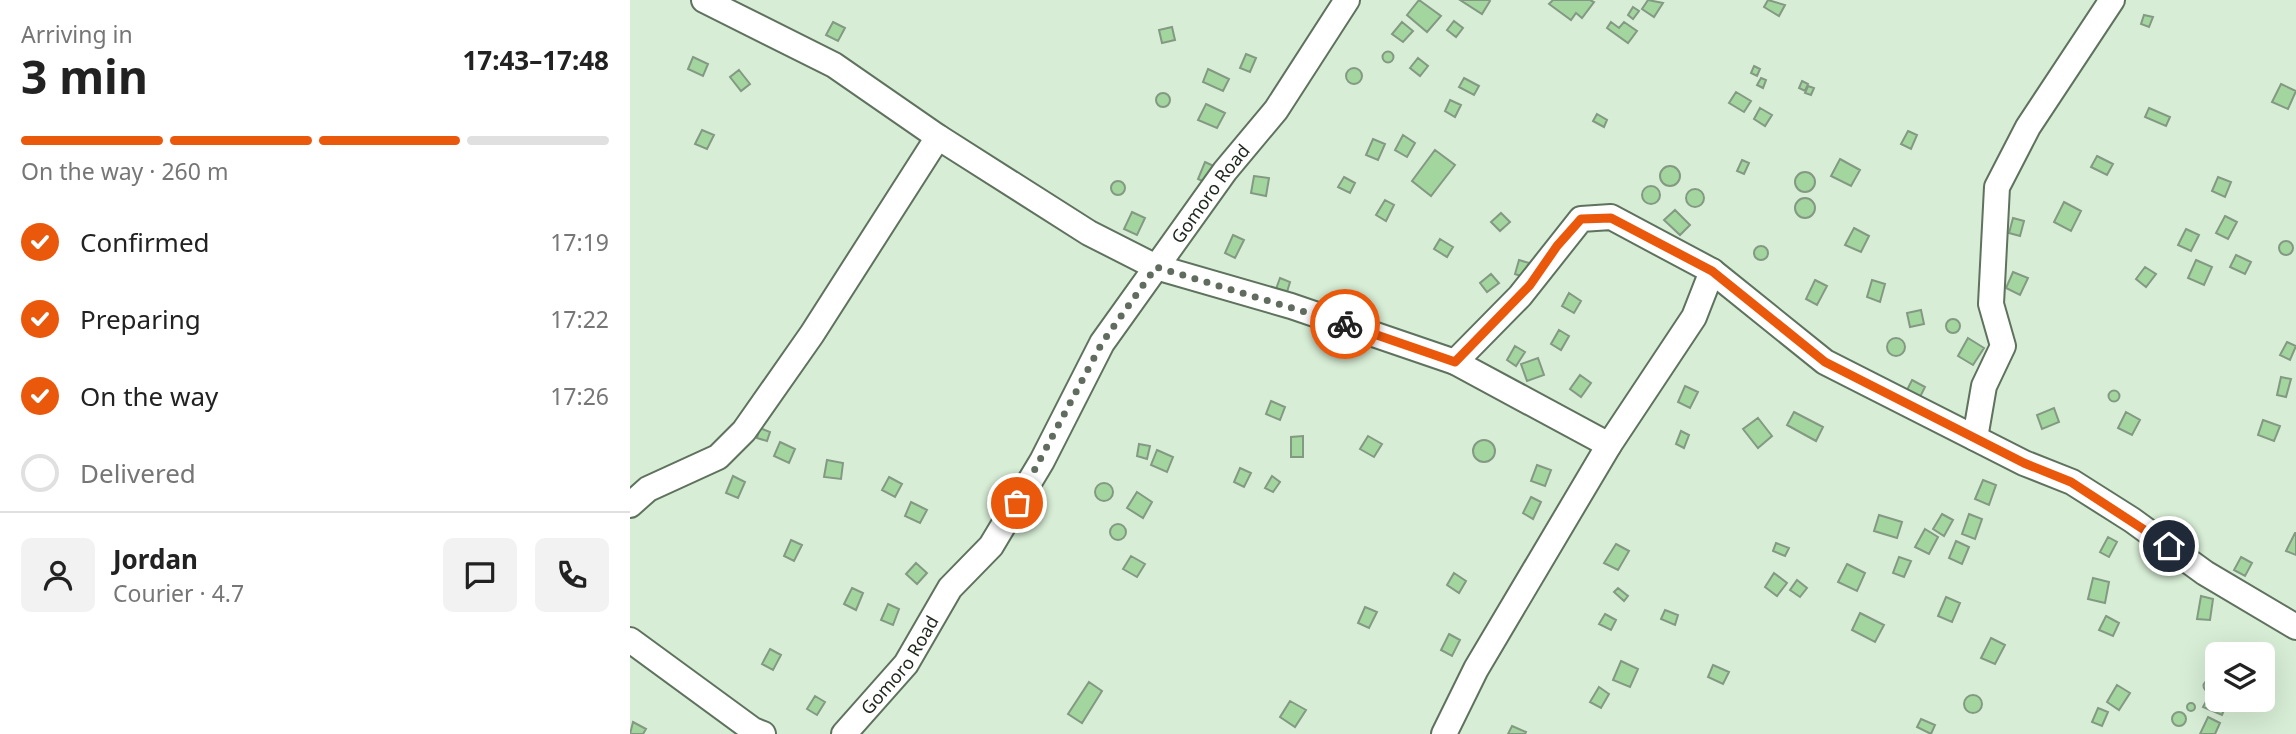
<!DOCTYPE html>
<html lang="en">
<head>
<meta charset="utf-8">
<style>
	:root { --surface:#fff; --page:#f2f2f2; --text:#222; --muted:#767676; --line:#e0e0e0; --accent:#ea580c }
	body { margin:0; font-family:"Noto Sans",sans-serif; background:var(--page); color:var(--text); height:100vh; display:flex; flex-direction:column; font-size:26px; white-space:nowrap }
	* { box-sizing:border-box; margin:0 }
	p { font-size:23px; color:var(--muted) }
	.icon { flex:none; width:38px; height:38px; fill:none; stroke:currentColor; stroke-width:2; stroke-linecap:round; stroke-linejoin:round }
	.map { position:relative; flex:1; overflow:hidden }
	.details { display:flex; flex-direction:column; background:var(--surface); width:630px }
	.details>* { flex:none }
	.fabs { position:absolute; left:1575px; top:642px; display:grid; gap:14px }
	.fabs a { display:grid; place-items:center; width:70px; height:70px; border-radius:10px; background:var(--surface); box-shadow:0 7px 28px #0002; font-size:35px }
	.pin { position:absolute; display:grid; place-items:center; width:60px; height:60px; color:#fff; margin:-30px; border:4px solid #fff; border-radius:50%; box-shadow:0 2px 7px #0007 }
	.courier { position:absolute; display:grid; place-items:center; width:70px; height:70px; margin:-35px; border:5px solid #ea580c; border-radius:50%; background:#fff; color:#222; box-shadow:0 2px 9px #0007 }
	.summary em { font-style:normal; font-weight:700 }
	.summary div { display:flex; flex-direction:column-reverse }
	.summary { display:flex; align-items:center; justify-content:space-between; height:119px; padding:0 21px }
	h1 { font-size:46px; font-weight:700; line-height:52px }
	.bar { display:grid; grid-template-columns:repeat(4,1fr); gap:10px 7px; align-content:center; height:84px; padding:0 21px }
	.bar i { height:9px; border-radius:5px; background:var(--line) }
	.bar .selected { background:var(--accent) }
	.bar p { grid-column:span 4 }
	.line { display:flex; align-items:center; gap:18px; padding:0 21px; border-top:2px solid var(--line) }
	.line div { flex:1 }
	.round { display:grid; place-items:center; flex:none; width:74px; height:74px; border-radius:10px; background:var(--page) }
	ol { padding:0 21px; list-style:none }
	li { display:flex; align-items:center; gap:21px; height:77px }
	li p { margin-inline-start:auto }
	li .icon { padding:7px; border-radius:50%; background:var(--accent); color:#fff; stroke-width:4 }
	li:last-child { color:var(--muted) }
	li i { width:38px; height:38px; border:4px solid var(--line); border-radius:50% }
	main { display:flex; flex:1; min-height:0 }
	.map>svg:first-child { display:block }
</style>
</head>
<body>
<main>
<section class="details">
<div class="summary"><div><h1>3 min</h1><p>Arriving in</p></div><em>17:43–17:48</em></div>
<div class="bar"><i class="selected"></i><i class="selected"></i><i class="selected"></i><i></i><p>On the way · 260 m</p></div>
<ol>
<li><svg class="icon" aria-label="check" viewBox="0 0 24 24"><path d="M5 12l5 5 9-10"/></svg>Confirmed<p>17:19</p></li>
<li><svg class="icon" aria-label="check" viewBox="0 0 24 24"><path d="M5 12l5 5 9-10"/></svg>Preparing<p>17:22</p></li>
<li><svg class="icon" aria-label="check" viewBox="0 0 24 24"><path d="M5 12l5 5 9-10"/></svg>On the way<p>17:26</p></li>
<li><i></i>Delivered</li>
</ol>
<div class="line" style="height:126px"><a class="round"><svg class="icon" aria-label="person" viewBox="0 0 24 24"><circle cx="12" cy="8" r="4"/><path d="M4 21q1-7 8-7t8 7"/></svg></a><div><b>Jordan</b><p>Courier · 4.7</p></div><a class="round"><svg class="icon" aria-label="chat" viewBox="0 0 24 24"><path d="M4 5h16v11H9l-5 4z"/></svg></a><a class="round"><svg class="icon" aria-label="phone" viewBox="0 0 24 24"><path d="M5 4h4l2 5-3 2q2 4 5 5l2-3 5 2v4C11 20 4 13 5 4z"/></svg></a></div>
</section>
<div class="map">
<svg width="1666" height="734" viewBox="0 0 1666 734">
	<rect width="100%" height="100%" fill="#d7edd5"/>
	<path fill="#a3d69f" stroke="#849983" stroke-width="2" d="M 789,0 L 811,16 L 797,32 L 777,15 Z
		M 830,0 L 859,0 L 860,1 L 852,14 Z
		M 923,0 L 960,0 L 964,2 L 952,18 L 946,13 L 941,20 L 919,4 Z
		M 1018,0 L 1033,3 L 1024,17 L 1012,9 Z
		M 1138,0 L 1155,5 L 1149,16 L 1134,7 Z
		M 1003,7 L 1009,11 L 1003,19 L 998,15 Z
		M 1514,15 L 1523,17 L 1519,27 L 1511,24 Z
		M 824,21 L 833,28 L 826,37 L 817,30 Z
		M 203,22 L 215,28 L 208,41 L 196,35 Z
		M 772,22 L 783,31 L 773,42 L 762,34 Z
		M 981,22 L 989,28 L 994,22 L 1007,31 L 998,43 L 977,28 Z
		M 542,27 L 545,40 L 532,43 L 529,30 Z
		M752.5 57a5.5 5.5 0 1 1 11 0a5.5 5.5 0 1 1-11 0Z
		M 616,54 L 626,58 L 620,72 L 610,68 Z
		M 63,57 L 78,64 L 73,76 L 58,69 Z
		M 788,58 L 798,66 L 790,76 L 780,68 Z
		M 1124,66 L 1130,69 L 1127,76 L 1121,73 Z
		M716 76a8 8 0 1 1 16 0a8 8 0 1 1-16 0Z
		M 578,69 L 599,79 L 593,91 L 573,82 Z
		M 109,70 L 120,84 L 111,91 L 100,77 Z
		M 834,78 L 849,86 L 844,95 L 829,87 Z
		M 1131,78 L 1136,80 L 1133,88 L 1127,85 Z
		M 1172,81 L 1178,84 L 1175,91 L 1169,88 Z
		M 1651,84 L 1666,91 L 1658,109 L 1642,102 Z
		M 1178,86 L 1184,88 L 1181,95 L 1175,93 Z
		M 1106,92 L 1121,101 L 1114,112 L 1099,103 Z
		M526 100a7 7 0 1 1 14 0a7 7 0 1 1-14 0Z
		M 820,100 L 831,105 L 825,117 L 815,111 Z
		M 576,104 L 595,113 L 587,128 L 568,120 Z
		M 1130,108 L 1142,115 L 1135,126 L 1124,119 Z
		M 1519,108 L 1540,117 L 1536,126 L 1515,117 Z
		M 967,114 L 977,120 L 974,127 L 963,121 Z
		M 72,130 L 84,135 L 77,149 L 65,144 Z
		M 1278,131 L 1287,135 L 1281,149 L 1271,144 Z
		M 773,135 L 785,143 L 777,157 L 765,150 Z
		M 743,139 L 755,144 L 748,160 L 736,155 Z
		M 805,150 L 825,165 L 801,196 L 782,181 Z
		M 1467,156 L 1483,164 L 1477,175 L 1461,167 Z
		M 1210,159 L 1230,170 L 1221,186 L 1201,176 Z
		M 1112,160 L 1119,163 L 1114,174 L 1107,171 Z
		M 575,162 L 588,168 L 581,185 L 568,179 Z
		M1030 176a10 10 0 1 1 20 0a10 10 0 1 1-20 0Z
		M1165 182a10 10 0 1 1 20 0a10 10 0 1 1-20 0Z
		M 624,176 L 639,178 L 636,196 L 621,193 Z
		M 714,177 L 725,183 L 720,193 L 708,187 Z
		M 1588,177 L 1601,182 L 1595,197 L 1582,191 Z
		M481 188a7 7 0 1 1 14 0a7 7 0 1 1-14 0Z
		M1012 195a9 9 0 1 1 18 0a9 9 0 1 1-18 0Z
		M1056 198a9 9 0 1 1 18 0a9 9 0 1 1-18 0Z
		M1165 208a10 10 0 1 1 20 0a10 10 0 1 1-20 0Z
		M 755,200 L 764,205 L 756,221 L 746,215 Z
		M 1434,202 L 1451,211 L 1441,231 L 1424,222 Z
		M 1045,210 L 1060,225 L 1050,235 L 1034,220 Z
		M 502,212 L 515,218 L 507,235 L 494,229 Z
		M 871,213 L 880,222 L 870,231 L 861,222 Z
		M 1595,216 L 1607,222 L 1598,239 L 1586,233 Z
		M 1383,218 L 1394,221 L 1390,236 L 1379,233 Z
		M 1224,228 L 1239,236 L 1231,252 L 1215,245 Z
		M 1556,229 L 1569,235 L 1561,251 L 1548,245 Z
		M 603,235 L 614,240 L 605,258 L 595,253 Z
		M 810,239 L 823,247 L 817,257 L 804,249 Z
		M1649 248a7 7 0 1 1 14 0a7 7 0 1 1-14 0Z
		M1124 253a7 7 0 1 1 14 0a7 7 0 1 1-14 0Z
		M 1606,255 L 1621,262 L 1615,274 L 1600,267 Z
		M 889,260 L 899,263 L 894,277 L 885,274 Z
		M 1566,260 L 1582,267 L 1574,285 L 1558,278 Z
		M 1515,267 L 1526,274 L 1516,287 L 1506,279 Z
		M 1383,272 L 1398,278 L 1390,295 L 1376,288 Z
		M 861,274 L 869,283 L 857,292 L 850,283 Z
		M 650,278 L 660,282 L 657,292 L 646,289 Z
		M 1185,280 L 1197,286 L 1187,305 L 1176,299 Z
		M 1242,280 L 1255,284 L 1250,302 L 1237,297 Z
		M 939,293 L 951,301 L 944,313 L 932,306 Z
		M 1291,310 L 1294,324 L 1280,327 L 1277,313 Z
		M1316 326a7 7 0 1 1 14 0a7 7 0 1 1-14 0Z
		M 929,330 L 939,336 L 931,350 L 921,344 Z
		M1257 347a9 9 0 1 1 18 0a9 9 0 1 1-18 0Z
		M 1338,338 L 1354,348 L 1343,365 L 1328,356 Z
		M 1657,342 L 1666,346 L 1660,360 L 1650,355 Z
		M 885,346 L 895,352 L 886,366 L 877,360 Z
		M 908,358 L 914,375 L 897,381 L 891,364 Z
		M 950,375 L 961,383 L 951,397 L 940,389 Z
		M 1651,377 L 1661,379 L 1656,397 L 1647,395 Z
		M 1282,380 L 1295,387 L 1288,401 L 1275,394 Z
		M 1055,386 L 1068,392 L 1060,408 L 1048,402 Z
		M1478.5 396a5.5 5.5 0 1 1 11 0a5.5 5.5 0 1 1-11 0Z
		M 641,401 L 655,407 L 650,420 L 636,414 Z
		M 1424,408 L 1429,422 L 1412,429 L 1407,415 Z
		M 1164,412 L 1193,427 L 1186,441 L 1157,425 Z
		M 1496,412 L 1510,420 L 1502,435 L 1488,428 Z
		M 1128,418 L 1142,436 L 1128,448 L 1113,429 Z
		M 1633,420 L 1650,426 L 1644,441 L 1628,435 Z
		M 130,428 L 140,432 L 137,441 L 127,438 Z
		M 1051,431 L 1059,435 L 1054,448 L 1046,444 Z
		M 673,436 L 673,457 L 661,457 L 661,437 Z
		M 738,436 L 752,444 L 744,457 L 730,449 Z
		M843 451a11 11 0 1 1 22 0a11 11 0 1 1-22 0Z
		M 150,442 L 165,449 L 159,463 L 144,456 Z
		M 509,444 L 520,446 L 517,459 L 507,456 Z
		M 527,450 L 543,457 L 537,472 L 521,465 Z
		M 197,460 L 213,463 L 211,479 L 194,477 Z
		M 907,465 L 921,470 L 915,486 L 901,481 Z
		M 610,468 L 621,473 L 614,487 L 604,482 Z
		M 103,476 L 115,482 L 108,498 L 96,493 Z
		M 642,476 L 650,482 L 643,492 L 635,488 Z
		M 259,477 L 272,484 L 265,497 L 252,490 Z
		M 1353,480 L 1366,485 L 1359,505 L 1345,499 Z
		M465 492a9 9 0 1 1 18 0a9 9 0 1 1-18 0Z
		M 507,492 L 522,502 L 513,518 L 497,508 Z
		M 901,497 L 911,502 L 903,519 L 893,513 Z
		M 281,502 L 297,510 L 290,523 L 275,516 Z
		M 1312,514 L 1323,520 L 1314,536 L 1303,529 Z
		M 1339,514 L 1352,519 L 1345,539 L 1332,534 Z
		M 1249,515 L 1272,522 L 1267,538 L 1244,531 Z
		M480 532a8 8 0 1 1 16 0a8 8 0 1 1-16 0Z
		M 1295,529 L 1308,537 L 1299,554 L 1285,547 Z
		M 1665,533 L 1666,533 L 1666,555 L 1656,551 Z
		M 1478,537 L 1487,542 L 1479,557 L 1470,552 Z
		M 161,540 L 172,545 L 164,561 L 154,556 Z
		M 1326,541 L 1339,547 L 1332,564 L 1319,558 Z
		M 1146,543 L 1159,548 L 1155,556 L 1143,551 Z
		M 986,544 L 999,551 L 988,570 L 974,563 Z
		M 501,556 L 515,564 L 507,577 L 493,569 Z
		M 1269,557 L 1281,561 L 1274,577 L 1263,573 Z
		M 1611,557 L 1622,563 L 1615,576 L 1604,570 Z
		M 286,563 L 297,573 L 287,584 L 276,574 Z
		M 1217,564 L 1235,573 L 1227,591 L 1208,582 Z
		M 824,573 L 836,581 L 829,593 L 817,585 Z
		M 1144,573 L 1157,583 L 1147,596 L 1135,587 Z
		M 1463,578 L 1479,582 L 1475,603 L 1458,599 Z
		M 1167,580 L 1177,588 L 1170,597 L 1160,590 Z
		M 222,588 L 233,593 L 226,610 L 214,604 Z
		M 988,588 L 998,596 L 994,601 L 984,592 Z
		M 1571,596 L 1583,599 L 1580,620 L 1567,619 Z
		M 1316,597 L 1330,603 L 1322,622 L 1308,616 Z
		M 258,604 L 269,609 L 263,625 L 251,620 Z
		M 735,607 L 747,612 L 739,628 L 728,623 Z
		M 1035,610 L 1048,615 L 1045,625 L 1031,619 Z
		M 1230,613 L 1254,625 L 1245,642 L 1222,630 Z
		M 975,614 L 986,620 L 981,630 L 969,624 Z
		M 1476,616 L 1489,623 L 1483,636 L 1469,630 Z
		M 819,634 L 830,640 L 822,656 L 811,650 Z
		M 1361,638 L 1375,645 L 1365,664 L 1351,658 Z
		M 140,649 L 151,655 L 143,670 L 132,664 Z
		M 991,661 L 1008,669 L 1000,687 L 983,680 Z
		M 1083,665 L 1099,672 L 1093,684 L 1078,677 Z
		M1573.5 686a5.5 5.5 0 1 1 11 0a5.5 5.5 0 1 1-11 0Z
		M 459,682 L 472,691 L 452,723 L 438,714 Z
		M 1487,685 L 1500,693 L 1489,710 L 1477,702 Z
		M 969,687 L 979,694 L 971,708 L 960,702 Z
		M1334 704a9 9 0 1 1 18 0a9 9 0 1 1-18 0Z
		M 185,696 L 195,702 L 187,715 L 177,709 Z
		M 1579,696 L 1597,703 L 1592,715 L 1573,707 Z
		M 660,701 L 676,710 L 665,727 L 650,717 Z
		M1557 707a4 4 0 1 1 8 0a4 4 0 1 1-8 0Z
		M 1468,708 L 1478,712 L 1472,726 L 1462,722 Z
		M1542 719a7 7 0 1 1 14 0a7 7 0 1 1-14 0Z
		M 1578,717 L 1590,723 L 1585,734 L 1570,734 Z
		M 1291,719 L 1305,725 L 1301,734 L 1287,727 Z
		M 3,722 L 16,729 L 13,734 L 0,734 Z
		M 882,726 L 896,732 L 895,734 L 878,734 Z"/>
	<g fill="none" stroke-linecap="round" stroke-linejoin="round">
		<g stroke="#5e725d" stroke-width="28">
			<g id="minor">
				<path d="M 74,0 L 204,65 L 308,137 L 459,233 L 526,267 L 661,306 L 825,362 L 890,296 L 951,219 L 981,217 L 1082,271 L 1195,362 L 1394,463 L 1442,482 L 1502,520 L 1575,573 L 1666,627"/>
				<path d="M 825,362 L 979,445"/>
				<path d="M 1345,438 L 1354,386 L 1373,346 L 1361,304 L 1367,187 L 1398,127 L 1482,0"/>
				<path d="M 0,505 L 18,489 L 88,457 L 114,431 L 182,334 L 308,137"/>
				<path d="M 0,640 L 123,730 L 133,734"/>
				<path id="s1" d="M 214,734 L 276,664 L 320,588 L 361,546 L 412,461 L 472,343 L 595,171 L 646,110 L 717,0"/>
				<path d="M 814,734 L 846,669 L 979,445 L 1064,317 L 1082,271"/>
			</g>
		</g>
		<use href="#minor" stroke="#fff" stroke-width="24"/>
	</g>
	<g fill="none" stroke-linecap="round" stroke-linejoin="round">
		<path stroke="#5f6c5e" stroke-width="7" stroke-dasharray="0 12.6" d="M 387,503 L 472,343 L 526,267 L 715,324"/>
		<path stroke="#ea580c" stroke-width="9" d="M 715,324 L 825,362 L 900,285 L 927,246 L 951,219 L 981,218 L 1082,271 L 1195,362 L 1394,463 L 1441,482 L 1539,546"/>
	</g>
	<g text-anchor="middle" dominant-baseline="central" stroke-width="6" stroke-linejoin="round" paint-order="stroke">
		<g font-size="18" fill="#1e271e" stroke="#e4fae2">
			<text stroke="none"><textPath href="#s1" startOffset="656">Gomoro Road</textPath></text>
			<text stroke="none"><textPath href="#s1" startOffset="89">Gomoro Road</textPath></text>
		</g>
	</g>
</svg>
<div class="fabs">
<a><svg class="icon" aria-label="layers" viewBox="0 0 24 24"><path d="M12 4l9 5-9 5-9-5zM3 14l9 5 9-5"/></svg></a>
</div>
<div class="pin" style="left:387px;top:503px;background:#ea580c"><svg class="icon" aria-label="bag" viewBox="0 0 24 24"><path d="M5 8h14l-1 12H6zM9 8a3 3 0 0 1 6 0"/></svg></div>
<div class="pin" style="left:1539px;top:546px;background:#1f2937"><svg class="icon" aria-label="home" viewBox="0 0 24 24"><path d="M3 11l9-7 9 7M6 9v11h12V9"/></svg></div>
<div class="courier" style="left:715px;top:324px"><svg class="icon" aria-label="bike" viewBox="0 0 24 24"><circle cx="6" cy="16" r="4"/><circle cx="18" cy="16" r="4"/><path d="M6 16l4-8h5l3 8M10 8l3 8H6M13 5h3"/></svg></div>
</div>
</main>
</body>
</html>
